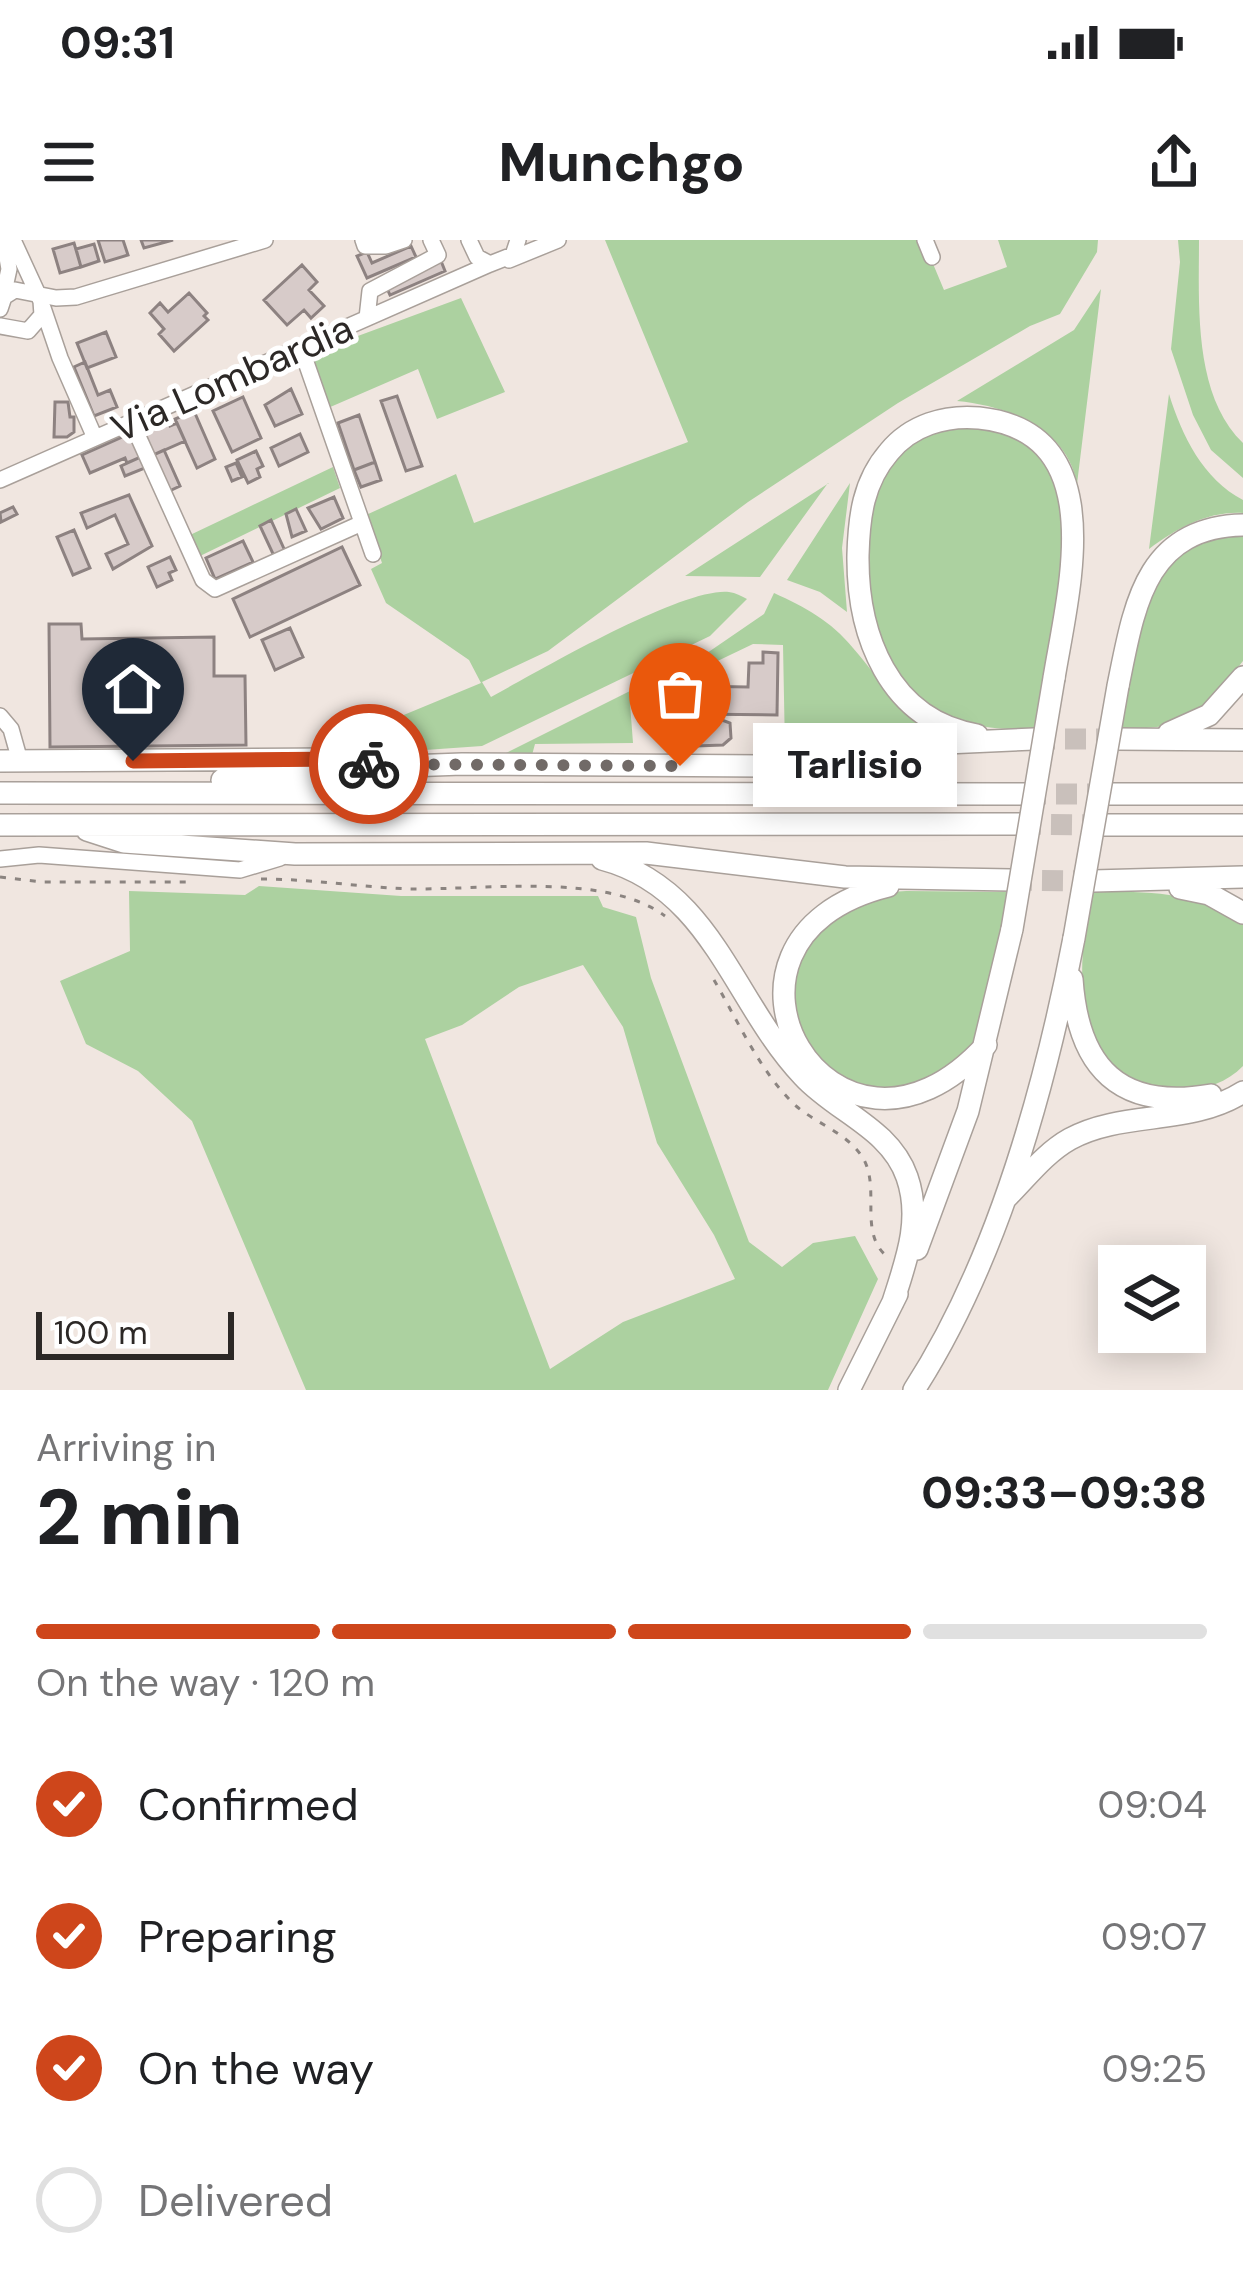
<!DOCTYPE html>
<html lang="en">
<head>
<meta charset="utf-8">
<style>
	:root { --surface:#fff; --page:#f2f2f2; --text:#202124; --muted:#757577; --line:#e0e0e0; --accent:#ce461b }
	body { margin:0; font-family:"DM Sans",sans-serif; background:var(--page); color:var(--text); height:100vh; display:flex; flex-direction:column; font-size:45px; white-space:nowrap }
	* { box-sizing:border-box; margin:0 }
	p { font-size:39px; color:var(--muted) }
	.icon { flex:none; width:66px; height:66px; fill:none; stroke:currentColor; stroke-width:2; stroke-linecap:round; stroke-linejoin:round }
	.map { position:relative; height:1150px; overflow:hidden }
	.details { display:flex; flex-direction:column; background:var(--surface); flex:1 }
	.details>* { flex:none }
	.buttons { position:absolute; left:1098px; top:1005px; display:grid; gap:24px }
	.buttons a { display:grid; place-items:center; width:108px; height:108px; border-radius:0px; background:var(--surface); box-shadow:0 6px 30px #0003; font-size:60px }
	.scale { position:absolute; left:36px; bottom:30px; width:198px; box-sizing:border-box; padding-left:12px; border:6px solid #2c2826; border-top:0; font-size:33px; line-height:42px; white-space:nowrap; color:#2c2826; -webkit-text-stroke:9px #fff; paint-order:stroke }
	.pin { position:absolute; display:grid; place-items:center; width:102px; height:102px; color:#fff; margin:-123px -51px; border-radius:50% 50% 50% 0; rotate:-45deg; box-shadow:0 0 12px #0007 }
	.pin .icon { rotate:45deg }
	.courier { position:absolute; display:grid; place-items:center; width:120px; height:120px; margin:-60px; border:9px solid #ce461b; border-radius:50%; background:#fff; color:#222; box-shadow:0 3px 15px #0007 }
	.bubble { position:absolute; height:84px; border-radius:0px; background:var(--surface); box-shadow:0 6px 30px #0003; font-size:39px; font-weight:800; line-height:84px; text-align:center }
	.overview em { font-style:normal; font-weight:800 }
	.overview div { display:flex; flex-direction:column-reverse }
	.overview { display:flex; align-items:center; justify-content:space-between; height:204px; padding:0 36px }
	h1 { font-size:78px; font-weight:800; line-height:90px }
	.bar { display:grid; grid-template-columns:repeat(4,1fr); gap:18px 12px; align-content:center; height:144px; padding:0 36px }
	.bar i { height:15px; border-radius:9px; background:var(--line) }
	.bar .selected { background:var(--accent) }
	.bar p { grid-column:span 4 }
	ol { padding:0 36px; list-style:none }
	li { display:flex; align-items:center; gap:36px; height:132px }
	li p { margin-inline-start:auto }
	li .icon { padding:12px; border-radius:50%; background:var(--accent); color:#fff; stroke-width:4 }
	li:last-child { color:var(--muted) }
	li i { width:66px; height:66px; border:6px solid var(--line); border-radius:50% }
	.status { display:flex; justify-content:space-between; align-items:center; height:84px; padding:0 60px; background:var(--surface); direction:ltr }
	.status svg { height:33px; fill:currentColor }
	header { display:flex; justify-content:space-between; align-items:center; height:156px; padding:0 36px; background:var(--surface); font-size:54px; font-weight:800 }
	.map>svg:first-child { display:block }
</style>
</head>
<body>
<div class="status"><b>09:31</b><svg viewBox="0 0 49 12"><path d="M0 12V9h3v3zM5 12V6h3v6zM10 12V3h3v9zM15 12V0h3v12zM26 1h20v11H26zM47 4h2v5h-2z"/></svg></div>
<header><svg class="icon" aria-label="menu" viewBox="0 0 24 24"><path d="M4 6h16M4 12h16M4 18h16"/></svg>Munchgo<svg class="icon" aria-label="share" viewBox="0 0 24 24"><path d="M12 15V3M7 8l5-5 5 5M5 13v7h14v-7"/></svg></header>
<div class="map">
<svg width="1243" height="1150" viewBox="0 0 1243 1150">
	<rect width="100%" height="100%" fill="#f0e6e0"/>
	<path fill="#acd1a0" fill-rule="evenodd" d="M 605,0 L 923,0 L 944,50 L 1007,27 L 998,0 L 1098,0 L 1097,12 L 1060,74 L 1030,86 L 898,163 L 748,262 L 548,411 L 482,442 L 491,457 C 537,432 682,347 729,352 C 736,353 741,356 747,359 L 710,396 L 482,506 L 425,510 L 336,503 L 481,443 L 469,420 L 386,363 L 371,329 L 382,323 L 366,275 L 456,234 L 474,283 L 688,202 Z
		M 1178,0 L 1199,0 C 1199,64 1193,155 1243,203 L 1243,238 L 1211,210 L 1193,175 L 1171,109 L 1180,22 Z
		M 1101,49 L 1077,244 C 1067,188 1008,166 957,161 L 1074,90 Z
		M 461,58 L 505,152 L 437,179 L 418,129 L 328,168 L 309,114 Z
		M 1169,154 C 1182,196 1203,239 1243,260 L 1243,273 C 1208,271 1177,288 1149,309 Z
		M 963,182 C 982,188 1009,191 1025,203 C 1097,258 1046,413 1035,490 C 991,489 950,487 915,456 C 894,439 874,405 869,378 C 860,330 861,236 903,204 C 918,193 945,188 963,182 Z
		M 333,227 L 340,248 L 200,316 L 190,295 Z
		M 828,243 L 760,337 L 685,336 L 829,243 Z
		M 850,243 L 842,308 L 847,372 L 820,352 L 787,340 Z
		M 1243,293 L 1243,421 L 1208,464 L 1166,486 L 1118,491 L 1125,445 L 1157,331 L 1205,296 Z
		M 774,353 C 805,367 831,381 853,408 C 880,439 896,470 936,487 L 879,490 L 834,503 L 806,504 L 785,510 L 783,405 L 753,404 L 630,463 L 633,503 L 535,504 L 532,515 L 500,516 L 710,411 L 764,374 Z
		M 259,646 L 401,656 L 598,656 L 603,667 L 636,677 L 651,738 L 749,1002 L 782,1027 L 813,1003 L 855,996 L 878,1039 L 828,1150 L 306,1150 L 192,881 L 138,831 L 86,804 L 60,741 L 130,711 L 129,651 L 245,655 ZM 583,725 L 623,787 L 657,903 L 714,995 L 735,1039 L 623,1082 L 550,1129 L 425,799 L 462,785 L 519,747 Z
		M 906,651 L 1009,652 C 1001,690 991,783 968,811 C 924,865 842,861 804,802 C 786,774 793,715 814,689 C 821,681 867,657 878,654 C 887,651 897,652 906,651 Z
		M 1090,651 C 1154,653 1186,649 1243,683 L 1243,826 C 1223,847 1193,853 1165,848 C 1154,846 1139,845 1129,840 C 1066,808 1082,708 1090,651 Z"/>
	<path fill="#d7cbc9" stroke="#8d8281" stroke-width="3" d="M 98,0 L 123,0 L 128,15 L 105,22 Z
		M 141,0 L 173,0 L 144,8 Z
		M 74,3 L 81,27 L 60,33 L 53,9 Z
		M 94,4 L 99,21 L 81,27 L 76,9 Z
		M 411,6 L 416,17 L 367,38 L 357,16 L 367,12 L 372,23 Z
		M 441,21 L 445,31 L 390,55 L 386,46 Z
		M 302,25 L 317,42 L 309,50 L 324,66 L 311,78 L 304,70 L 287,85 L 264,60 Z
		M 189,53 L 207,73 L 204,76 L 208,80 L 174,111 L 159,94 L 164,89 L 150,73 L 160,63 L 168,72 Z
		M 106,92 L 116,117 L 87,128 L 77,103 Z
		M 85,122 L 98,155 L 110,150 L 117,167 L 94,176 L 74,127 Z
		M 291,149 L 302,174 L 275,186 L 265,165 Z
		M 397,156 L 422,226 L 406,231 L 381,161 Z
		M 243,157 L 261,198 L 232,212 L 213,171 Z
		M 55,162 L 68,162 L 70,177 L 74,177 L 74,192 L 67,197 L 54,197 Z
		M 194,171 L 215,219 L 197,228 L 175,179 Z
		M 359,175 L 375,222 L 354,230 L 338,183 Z
		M 168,180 L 170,186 L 177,183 L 185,201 L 151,216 L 139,189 Z
		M 300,194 L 308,212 L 279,226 L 271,208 Z
		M 127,195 L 132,197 L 141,217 L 127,223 L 125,218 L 90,233 L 82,215 Z
		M 164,210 L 180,246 L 167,252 L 151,216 Z
		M 256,211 L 263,226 L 257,229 L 260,237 L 248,243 L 237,220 Z
		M 141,217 L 145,228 L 125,236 L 121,226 Z
		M 375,222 L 381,240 L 361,247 L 354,230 Z
		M 236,223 L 242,237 L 232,241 L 226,227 Z
		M 129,255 L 152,306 L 113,329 L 106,314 L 128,304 L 115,275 L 87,288 L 81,273 Z
		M 334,257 L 343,278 L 321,289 L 308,268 Z
		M 13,267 L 17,274 L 1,282 L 0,273 Z
		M 296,269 L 306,291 L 292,297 L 286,274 Z
		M 271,280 L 285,311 L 274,316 L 260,286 Z
		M 74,290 L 90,328 L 73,335 L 57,297 Z
		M 243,301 L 253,322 L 215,339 L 206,318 Z
		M 342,307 L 360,345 L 250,397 L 233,359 Z
		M 170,317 L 176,330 L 169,333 L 172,340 L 157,347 L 148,327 Z
		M 49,384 L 81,384 L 82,399 L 214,397 L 214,436 L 245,436 L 246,505 L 50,507 Z
		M 290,388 L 303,417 L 275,430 L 262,400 Z
		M 763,412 L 778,413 L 777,475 L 690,474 L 690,446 L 748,447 L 749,423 L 763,423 Z
		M 665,480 L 722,480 L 730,483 L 731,498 L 723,505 L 667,507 L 657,500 L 658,486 Z"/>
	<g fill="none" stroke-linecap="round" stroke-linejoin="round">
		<path stroke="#c9c0bb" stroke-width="21" stroke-dasharray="21 10" stroke-linecap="butt" d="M 1034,499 L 1116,499
			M 1025,554 L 1107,554
			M 1020,584 L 1102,585
			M 1011,640 L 1093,641"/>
		<g stroke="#a9a09a" stroke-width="18">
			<path id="minor" d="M 363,0 L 365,6 L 386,6 L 404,0
				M 469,0 L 477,17 L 490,24 L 513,15 L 518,0
				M 925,0 L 932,17
				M 509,20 L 558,0
				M 2,61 L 9,29 L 4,0
				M 43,68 L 60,118 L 95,198
				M 0,69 L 4,57 L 15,50 L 56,58 L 76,57 L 265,0
				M 367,78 L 370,51 L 438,15 L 431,0
				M 0,86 L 28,91 L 42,75 L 41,61 L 13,0
				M 301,108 L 373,314
				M 132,183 L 203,340 L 215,349 L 362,283
				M 0,240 L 490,24
				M 0,476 L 11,489 L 20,521
				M 0,619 L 39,615 L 240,630 L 280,618"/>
		</g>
		<g stroke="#a9a09a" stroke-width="24">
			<path id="highway" d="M 1118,446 C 1134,368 1144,287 1243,285
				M 1169,493 L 1209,475 L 1243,437
				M 977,495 C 888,480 857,394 858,315 C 859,277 863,242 889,212 C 911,185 945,175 979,178 C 1113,192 1068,351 1054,438
				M 1116,499 L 1243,500
				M 0,521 L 338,519
				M 222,540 L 380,527 L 462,524 L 770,526 L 880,506 L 1034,499
				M 0,553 L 1025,554
				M 1107,554 L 1243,554
				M 0,585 L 1020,584
				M 1102,585 L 1243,585
				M 87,590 L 124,602 L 295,614 L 646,613 L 845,637 L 1011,640
				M 602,619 C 712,648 733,762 803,836 C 836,872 890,888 907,937 C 922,980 906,1021 893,1062
				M 1093,641 L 1243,637
				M 888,646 C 673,699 834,972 986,805
				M 1180,648 L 1209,654 L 1243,673
				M 1072,739 C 1078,828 1120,871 1211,855
				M 1007,957 C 1027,937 1045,913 1070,899 C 1123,870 1190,886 1243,852
				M 917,1009 L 968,871 L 1012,689
				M 849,1150 L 897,1054
				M 914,1150 C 998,1020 1045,848 1074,698"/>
		</g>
		<path stroke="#8b8480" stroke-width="3" stroke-dasharray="6 9" stroke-linecap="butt" d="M 0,637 L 43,642 L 192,642
			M 261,639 C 311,639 360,647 410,649 C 484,650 606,632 665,676
			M 714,740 C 738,781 760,832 795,865 C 815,883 845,892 861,915 C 883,946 856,994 889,1018"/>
		<use href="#minor" stroke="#fff" stroke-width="15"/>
		<use href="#highway" stroke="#fff" stroke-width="21"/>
		<g stroke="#a9a09a" stroke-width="24" stroke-linecap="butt">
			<path id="highway-bridge" d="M 1012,689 L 1054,438
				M 1074,698 L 1118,446"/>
		</g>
		<use href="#highway-bridge" stroke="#fff" stroke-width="21"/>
	</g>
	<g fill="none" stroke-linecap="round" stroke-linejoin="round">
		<path stroke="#716a67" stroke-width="12" stroke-dasharray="0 21.6" d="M 369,524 L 680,526"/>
		<path stroke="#ce461b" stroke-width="15" d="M 133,521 L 348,519 L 369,524"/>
	</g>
	<g text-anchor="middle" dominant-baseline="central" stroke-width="10" stroke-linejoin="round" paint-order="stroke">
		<g font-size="39" fill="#2c2826" stroke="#fff">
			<text transform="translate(232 138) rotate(-24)">Via Lombardia</text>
		</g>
	</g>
</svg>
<div class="buttons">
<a><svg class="icon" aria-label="layers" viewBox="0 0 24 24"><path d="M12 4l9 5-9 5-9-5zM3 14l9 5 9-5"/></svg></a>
</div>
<div class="scale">100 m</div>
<div class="pin" style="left:680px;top:526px;background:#ea580c"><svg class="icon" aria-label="bag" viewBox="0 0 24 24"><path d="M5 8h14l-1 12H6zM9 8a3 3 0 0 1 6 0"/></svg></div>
<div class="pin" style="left:133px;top:521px;background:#1f2937"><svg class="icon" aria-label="home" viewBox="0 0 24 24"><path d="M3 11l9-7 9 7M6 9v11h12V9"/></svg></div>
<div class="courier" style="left:369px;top:524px"><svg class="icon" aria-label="bike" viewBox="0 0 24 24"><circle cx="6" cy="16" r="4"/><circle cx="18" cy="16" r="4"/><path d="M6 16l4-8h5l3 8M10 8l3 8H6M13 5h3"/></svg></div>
<div class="bubble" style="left:753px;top:483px;width:204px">Tarlisio</div>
</div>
<section class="details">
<div class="overview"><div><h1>2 min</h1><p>Arriving in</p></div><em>09:33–09:38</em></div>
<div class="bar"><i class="selected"></i><i class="selected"></i><i class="selected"></i><i></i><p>On the way · 120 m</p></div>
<ol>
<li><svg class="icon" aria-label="check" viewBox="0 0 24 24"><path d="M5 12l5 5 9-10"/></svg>Confirmed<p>09:04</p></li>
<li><svg class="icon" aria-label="check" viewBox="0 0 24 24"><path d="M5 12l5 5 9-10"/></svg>Preparing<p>09:07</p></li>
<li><svg class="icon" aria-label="check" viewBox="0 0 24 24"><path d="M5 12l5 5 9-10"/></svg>On the way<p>09:25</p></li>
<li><i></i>Delivered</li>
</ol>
</section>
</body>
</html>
